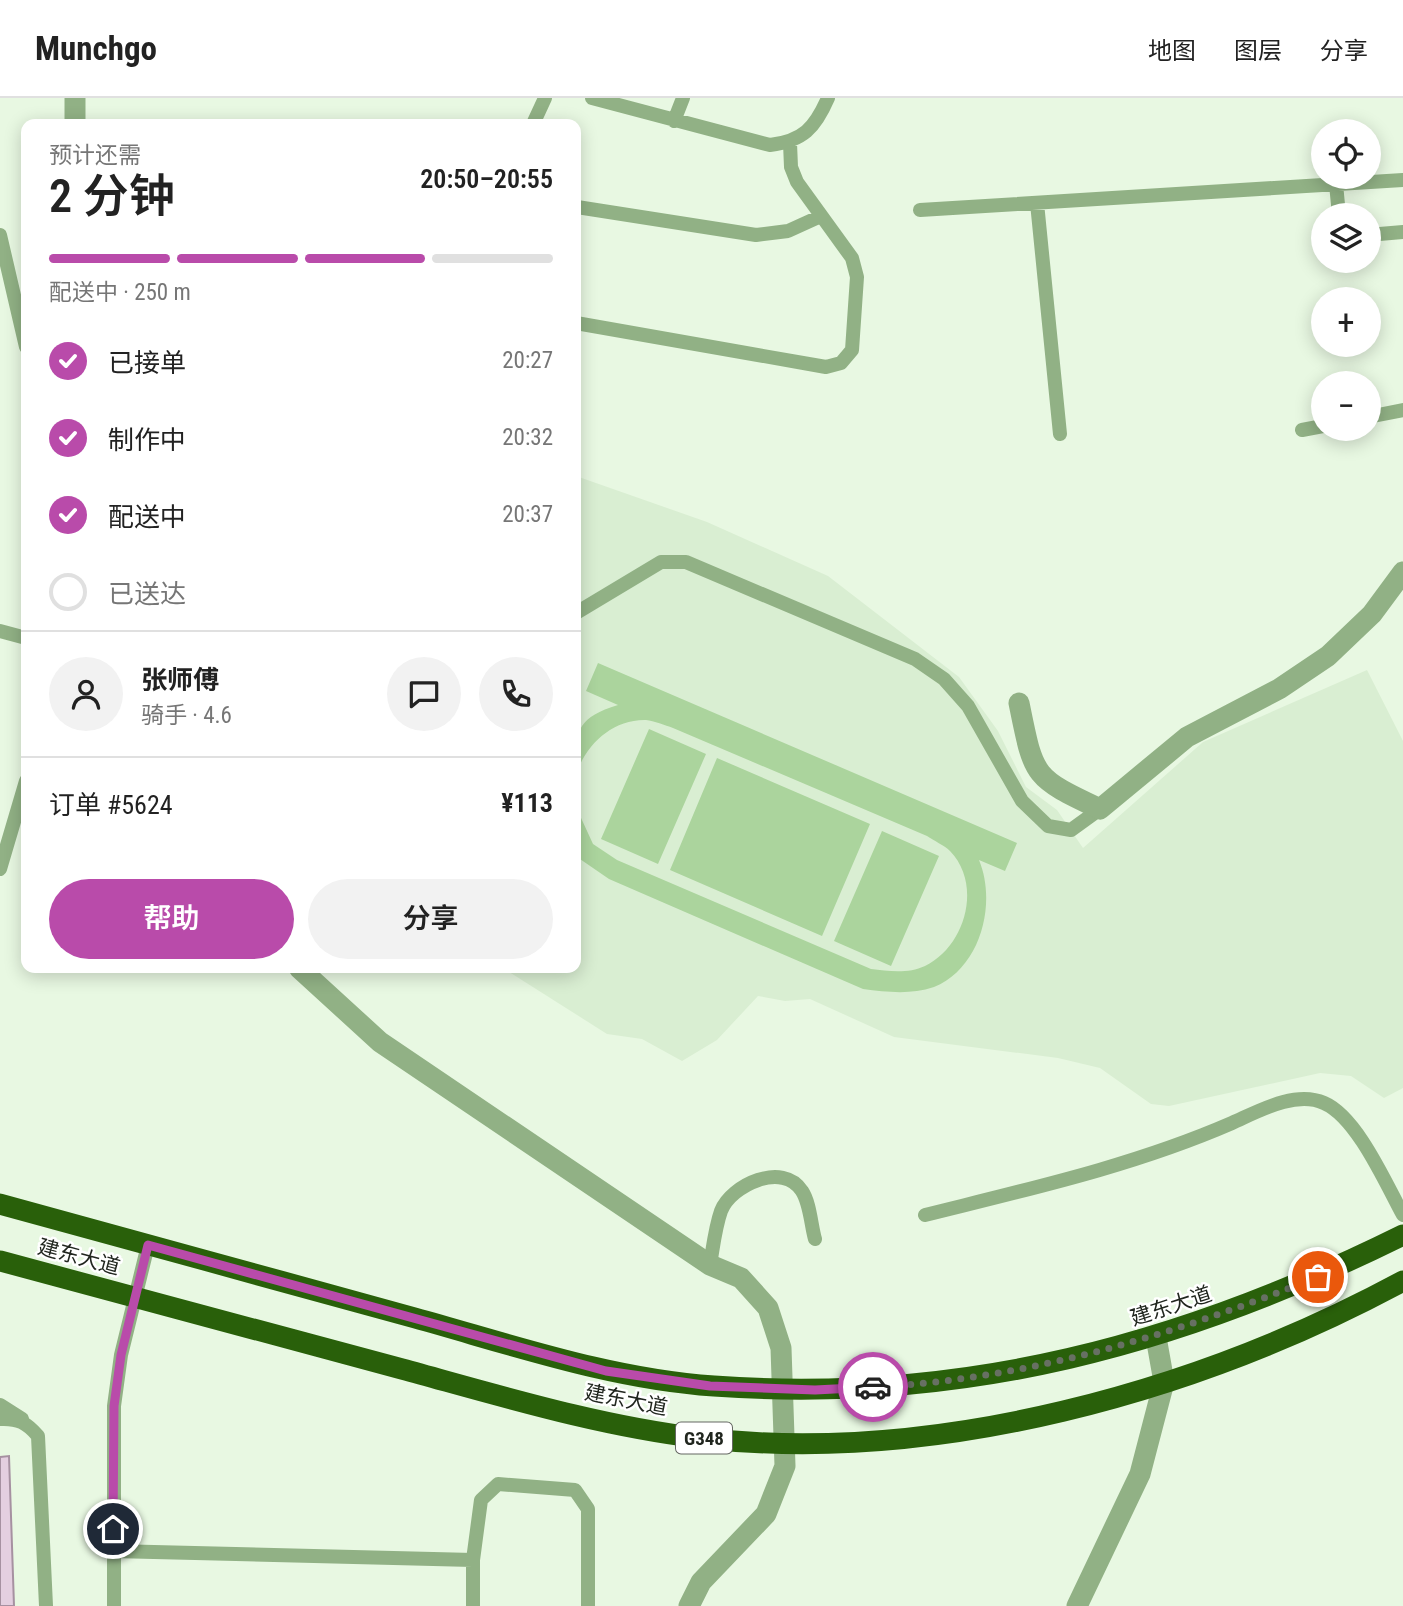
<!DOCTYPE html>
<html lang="zh">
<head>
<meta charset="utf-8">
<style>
	:root { --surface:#fff; --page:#f2f2f2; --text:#222; --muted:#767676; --line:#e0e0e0; --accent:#b94baa }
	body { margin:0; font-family:"Roboto Condensed","Noto Sans SC",sans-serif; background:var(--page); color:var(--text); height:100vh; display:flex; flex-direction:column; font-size:26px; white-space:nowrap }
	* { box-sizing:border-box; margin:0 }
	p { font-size:23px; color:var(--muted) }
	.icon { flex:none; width:38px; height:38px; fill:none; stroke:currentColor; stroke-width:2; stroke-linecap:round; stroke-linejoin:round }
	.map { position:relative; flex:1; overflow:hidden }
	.sheet { position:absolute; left:21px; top:21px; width:560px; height:854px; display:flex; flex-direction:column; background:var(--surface); border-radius:14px; box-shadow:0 4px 18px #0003 }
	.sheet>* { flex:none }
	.tools { position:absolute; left:1311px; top:21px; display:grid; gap:14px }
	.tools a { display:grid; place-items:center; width:70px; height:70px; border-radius:50%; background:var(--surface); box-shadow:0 4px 18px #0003; font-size:35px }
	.pin { position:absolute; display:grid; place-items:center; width:60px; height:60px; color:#fff; margin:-30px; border:4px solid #fff; border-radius:50%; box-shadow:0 2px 7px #0007 }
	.courier { position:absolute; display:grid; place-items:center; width:70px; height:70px; margin:-35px; border:5px solid #b94baa; border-radius:50%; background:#fff; color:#222; box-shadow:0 2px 9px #0007 }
	.summary em { font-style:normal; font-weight:600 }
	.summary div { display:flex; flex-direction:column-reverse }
	.summary { display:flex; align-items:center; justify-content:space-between; height:119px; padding:0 28px }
	h1 { font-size:46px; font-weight:600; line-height:52px }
	.bar { display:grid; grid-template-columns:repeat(4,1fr); gap:10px 7px; align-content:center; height:84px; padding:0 28px }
	.bar i { height:9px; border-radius:5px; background:var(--line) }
	.bar .selected { background:var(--accent) }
	.bar p { grid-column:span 4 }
	.line { display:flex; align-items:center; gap:18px; padding:0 28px; border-top:2px solid var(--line) }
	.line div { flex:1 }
	.round { display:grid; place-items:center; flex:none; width:74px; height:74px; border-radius:37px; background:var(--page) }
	ol { padding:0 28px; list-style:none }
	li { display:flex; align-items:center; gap:21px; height:77px }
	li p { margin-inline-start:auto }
	li .icon { padding:7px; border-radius:50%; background:var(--accent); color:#fff; stroke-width:4 }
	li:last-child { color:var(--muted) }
	li i { width:38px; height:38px; border:4px solid var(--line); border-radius:50% }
	.action { display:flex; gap:14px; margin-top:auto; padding:14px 28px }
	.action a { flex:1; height:80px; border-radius:42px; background:var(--accent); color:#fff; font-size:28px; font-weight:600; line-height:80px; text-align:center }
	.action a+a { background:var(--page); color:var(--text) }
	header { display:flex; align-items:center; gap:42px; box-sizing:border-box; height:98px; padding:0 35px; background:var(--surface); border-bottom:2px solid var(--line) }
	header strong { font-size:33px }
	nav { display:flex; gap:38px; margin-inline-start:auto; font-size:24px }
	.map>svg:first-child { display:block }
</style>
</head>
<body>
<header>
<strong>Munchgo</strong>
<nav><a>地图</a><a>图层</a><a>分享</a></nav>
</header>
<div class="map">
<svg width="1403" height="1508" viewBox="0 0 1403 1508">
	<rect width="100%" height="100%" fill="#e8f8e2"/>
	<path fill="#d9eed2" d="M 576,378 L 707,424 L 828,478 L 959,579 L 998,633 L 1026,689 L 1057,712 L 1083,750 L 1203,644 L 1367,572 L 1403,643 L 1403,990 L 1384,1000 L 1351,978 L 1320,975 L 1169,1008 L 1151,1006 L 1100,970 L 1058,960 L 894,939 L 810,901 L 785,903 L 758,898 L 717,942 L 682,963 L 642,941 L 607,936 L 503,870 L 576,870 Z"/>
	<path fill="#abd49d" d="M 598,565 L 1017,745 L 1005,773 L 979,762 C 997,805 981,870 934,889 C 910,897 887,894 863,891 L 609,781 L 577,759 L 576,709 L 593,746 L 617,762 L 871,871 C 888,873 908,876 925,868 C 965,849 983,787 950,753 C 944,747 934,743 927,738 L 673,630 C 665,627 654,623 646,622 C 612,621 584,648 576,678 C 576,637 572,621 618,607 L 586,593 Z
		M 649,631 L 706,656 L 658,766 L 601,741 Z
		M 717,660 L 870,726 L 822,838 L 670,772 Z
		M 882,733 L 939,758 L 891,868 L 834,843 Z"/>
	<path fill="#e4cfe0" stroke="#a691a1" stroke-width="2" d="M 9,1358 L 14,1508 L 0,1508 L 0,1359 Z"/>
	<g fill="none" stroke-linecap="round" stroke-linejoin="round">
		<path stroke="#91b185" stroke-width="14" d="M 592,0 L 770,47 C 803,43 815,30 828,0
			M 674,23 L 683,0
			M 533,26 L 545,0
			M 1336,86 L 1339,117
			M 1037,105 L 1060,336
			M 577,109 L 756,137 L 788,133 L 821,118
			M 920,112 L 1403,82
			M 0,137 L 26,249
			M 1368,137 L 1403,134
			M 576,225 L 826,269 L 841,265 L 852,252 L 857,179 L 852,160 L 797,84 L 791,69 L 790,45
			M 1368,319 L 1403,312
			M 1302,332 L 1323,328
			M 576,515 L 661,464 L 686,464 L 915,561 L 944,581 L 968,608 L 1022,703 L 1048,728 L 1071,732 L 1100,711
			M 0,533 L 26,540
			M 0,771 L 26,683
			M 925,1117 C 1029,1091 1133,1068 1232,1025 C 1257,1014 1295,992 1324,1005 C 1357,1019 1386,1086 1403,1117
			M 710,1167 C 713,1150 715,1130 721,1113 C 731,1087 783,1063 802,1093 C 810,1105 811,1127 815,1141
			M 0,1307 L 22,1321
			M 0,1321 C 18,1320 27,1325 38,1338 L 46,1508
			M 113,1453 L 473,1462
			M 114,1508 L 114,1308 L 121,1257 L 148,1147
			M 473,1508 L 473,1462 L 481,1402 L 498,1386 L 575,1392 L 588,1411 L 588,1508"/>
		<path stroke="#91b185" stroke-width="21" d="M 75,0 L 75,26
			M 1019,605 C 1034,679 1032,679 1100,711 L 1187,639 L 1279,591 L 1328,558 L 1372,516 L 1403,474
			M 299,870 L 380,944 L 710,1167 L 741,1180 L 768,1210 L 781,1250 L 785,1368 L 766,1416 L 701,1484 L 689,1508
			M 1077,1508 L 1140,1376 L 1164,1284 L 1156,1239"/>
		<path stroke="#29600a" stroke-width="21" d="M 0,1106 C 138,1144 277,1182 415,1220 C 513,1247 611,1281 714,1288 C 963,1306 1181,1247 1403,1137
			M 0,1163 C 134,1199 268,1235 402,1271 C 501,1298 599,1328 700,1340 C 936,1367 1197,1294 1403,1183"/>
	</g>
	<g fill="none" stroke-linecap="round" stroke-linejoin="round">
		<path stroke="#677063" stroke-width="7" stroke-dasharray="0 12.6" d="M 873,1289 C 1031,1281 1172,1237 1318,1179"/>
		<path stroke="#b94baa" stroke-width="9" d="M 113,1431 L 114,1308 L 121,1257 L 148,1147 L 606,1273 L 710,1288 L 815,1292 L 873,1289"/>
	</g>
	<g text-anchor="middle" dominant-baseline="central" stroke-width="5" stroke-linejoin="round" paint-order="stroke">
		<rect fill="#fff" stroke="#646762" stroke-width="2" x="676" y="1324.5" width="56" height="31" rx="5"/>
		<g font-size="19" font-weight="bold" fill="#21261f">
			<text x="704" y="1340">G348</text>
		</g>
		<g font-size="21" fill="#21261f" stroke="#fff">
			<text transform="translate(79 1159) rotate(15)">建东大道</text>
			<text transform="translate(1171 1208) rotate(-18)">建东大道</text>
			<text transform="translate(626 1302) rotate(11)">建东大道</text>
		</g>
	</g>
</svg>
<div class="tools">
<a><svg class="icon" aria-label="locate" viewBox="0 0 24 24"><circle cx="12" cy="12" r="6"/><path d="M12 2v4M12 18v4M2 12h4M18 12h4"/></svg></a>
<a><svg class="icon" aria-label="layers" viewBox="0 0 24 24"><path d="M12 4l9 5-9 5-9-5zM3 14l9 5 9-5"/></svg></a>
<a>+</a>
<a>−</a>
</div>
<div class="pin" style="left:1318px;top:1179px;background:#ea580c"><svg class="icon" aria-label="bag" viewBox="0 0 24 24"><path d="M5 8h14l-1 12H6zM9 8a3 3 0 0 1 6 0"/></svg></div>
<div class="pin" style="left:113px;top:1431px;background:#1f2937"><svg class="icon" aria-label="home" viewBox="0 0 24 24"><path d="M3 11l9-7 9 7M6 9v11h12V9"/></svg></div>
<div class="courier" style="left:873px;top:1289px"><svg class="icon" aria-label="car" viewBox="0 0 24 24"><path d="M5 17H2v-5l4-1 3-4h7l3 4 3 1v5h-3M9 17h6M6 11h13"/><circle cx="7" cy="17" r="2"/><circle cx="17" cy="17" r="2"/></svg></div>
<section class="sheet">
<div class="summary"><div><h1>2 分钟</h1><p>预计还需</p></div><em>20:50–20:55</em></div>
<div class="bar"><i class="selected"></i><i class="selected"></i><i class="selected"></i><i></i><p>配送中 · 250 m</p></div>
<ol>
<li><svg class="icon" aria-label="check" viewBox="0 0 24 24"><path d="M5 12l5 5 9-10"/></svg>已接单<p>20:27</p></li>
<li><svg class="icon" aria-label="check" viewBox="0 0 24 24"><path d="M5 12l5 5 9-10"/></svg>制作中<p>20:32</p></li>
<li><svg class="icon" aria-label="check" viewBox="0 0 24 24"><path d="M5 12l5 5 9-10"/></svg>配送中<p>20:37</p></li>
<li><i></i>已送达</li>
</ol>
<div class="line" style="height:126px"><a class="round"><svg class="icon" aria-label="person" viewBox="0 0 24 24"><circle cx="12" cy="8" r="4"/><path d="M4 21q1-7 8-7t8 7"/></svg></a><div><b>张师傅</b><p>骑手 · 4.6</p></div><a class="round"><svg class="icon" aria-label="chat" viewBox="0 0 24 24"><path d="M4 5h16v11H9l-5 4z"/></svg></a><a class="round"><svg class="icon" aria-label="phone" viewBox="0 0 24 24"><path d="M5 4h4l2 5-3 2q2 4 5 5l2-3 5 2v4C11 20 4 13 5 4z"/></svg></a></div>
<div class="line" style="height:91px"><div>订单 #5624</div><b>¥113</b></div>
<div class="action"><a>帮助</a><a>分享</a></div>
</section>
</div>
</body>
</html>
